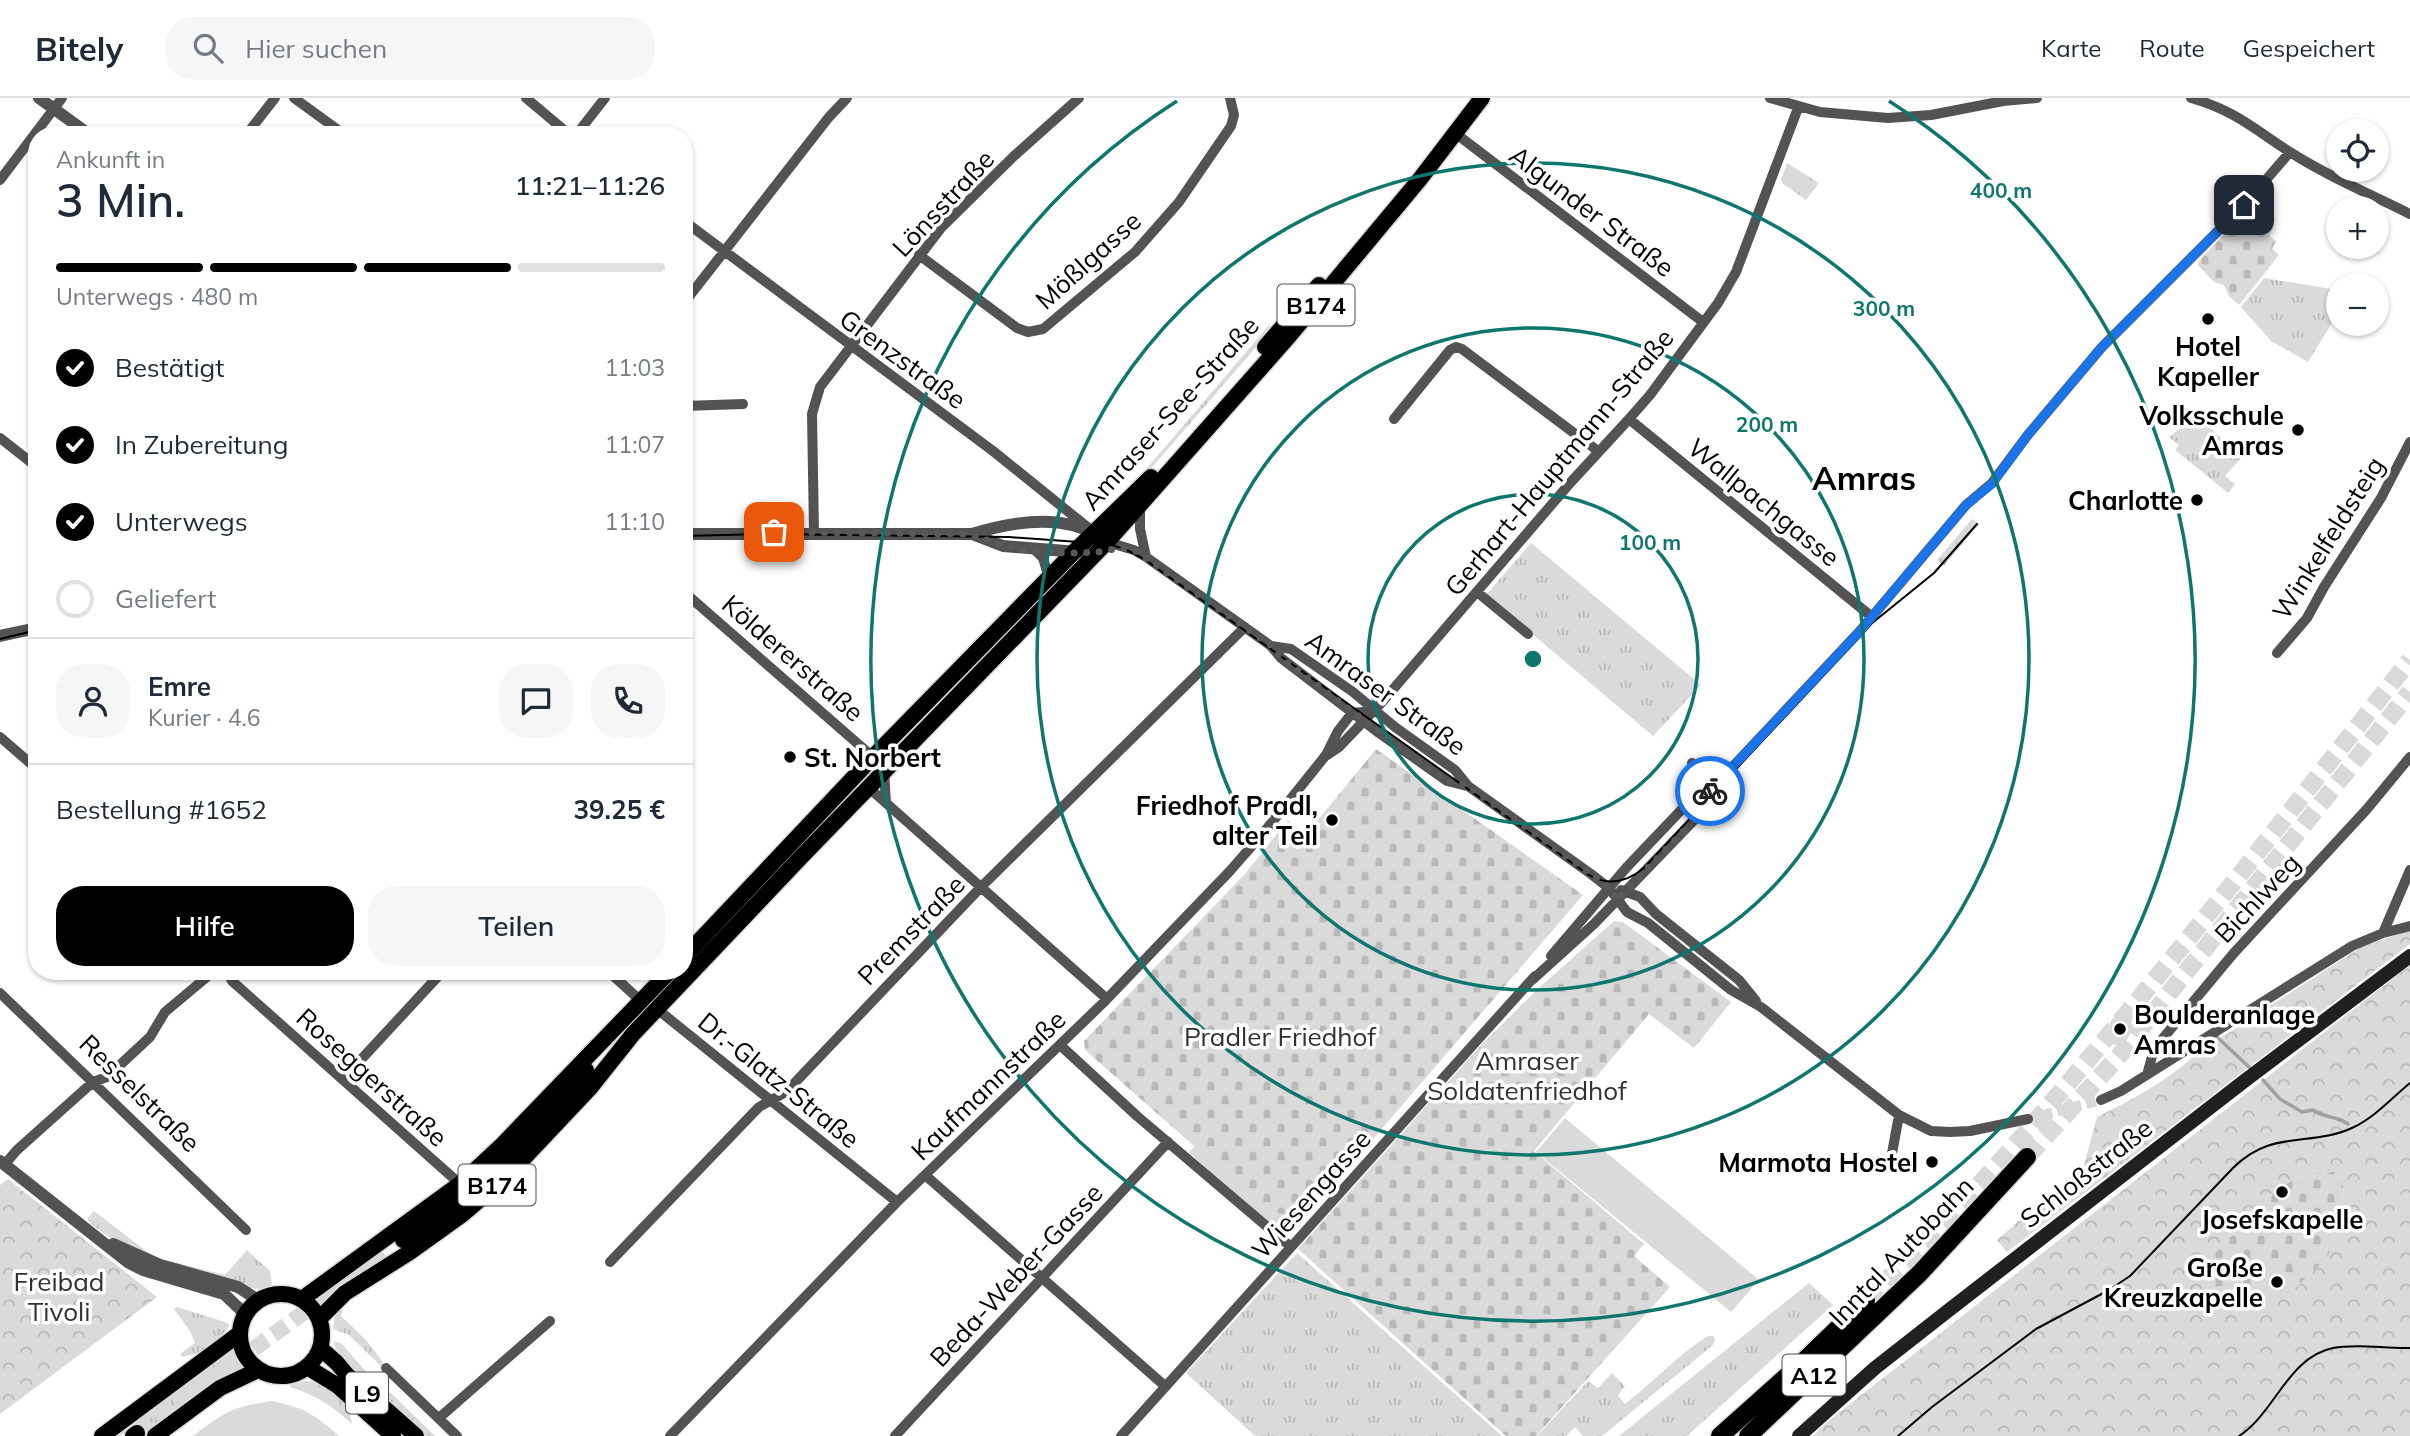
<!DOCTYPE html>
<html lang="de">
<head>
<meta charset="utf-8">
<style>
	:root { --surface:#fff; --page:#f6f6f7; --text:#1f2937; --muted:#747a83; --line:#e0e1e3; --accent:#000 }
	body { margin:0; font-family:Mulish,sans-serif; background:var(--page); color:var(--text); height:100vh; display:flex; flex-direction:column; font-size:26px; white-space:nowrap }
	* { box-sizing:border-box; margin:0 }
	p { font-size:23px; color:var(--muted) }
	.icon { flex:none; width:38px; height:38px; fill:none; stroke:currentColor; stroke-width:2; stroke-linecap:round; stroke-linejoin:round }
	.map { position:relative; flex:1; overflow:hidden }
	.drawer { position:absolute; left:28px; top:28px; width:665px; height:854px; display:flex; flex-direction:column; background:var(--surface); border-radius:28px; box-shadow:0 2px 5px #0004 }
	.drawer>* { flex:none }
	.controls { position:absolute; left:2326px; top:21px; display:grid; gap:14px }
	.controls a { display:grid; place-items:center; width:63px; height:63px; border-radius:50%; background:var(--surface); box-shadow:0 2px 5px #0004; font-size:35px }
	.pin { position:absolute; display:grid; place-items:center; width:60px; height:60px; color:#fff; margin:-30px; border-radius:14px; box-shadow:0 4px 10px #0006 }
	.courier { position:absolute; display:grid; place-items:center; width:70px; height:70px; margin:-35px; border:5px solid #1a73e8; border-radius:50%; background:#fff; color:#222; box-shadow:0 2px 9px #0007 }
	.headline em { font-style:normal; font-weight:600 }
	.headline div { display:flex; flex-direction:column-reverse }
	.headline { display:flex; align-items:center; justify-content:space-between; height:119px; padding:0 28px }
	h1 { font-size:46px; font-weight:600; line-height:52px }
	.bar { display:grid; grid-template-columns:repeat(4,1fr); gap:10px 7px; align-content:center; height:84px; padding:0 28px }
	.bar i { height:9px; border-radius:5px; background:var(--line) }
	.bar .on { background:var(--accent) }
	.bar p { grid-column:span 4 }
	.line { display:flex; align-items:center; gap:18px; padding:0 28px; border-top:2px solid var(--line) }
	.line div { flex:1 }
	.round { display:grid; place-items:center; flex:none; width:74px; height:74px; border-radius:28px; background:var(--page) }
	ol { padding:0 28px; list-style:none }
	li { display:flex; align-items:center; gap:21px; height:77px }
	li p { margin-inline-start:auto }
	li .icon { padding:7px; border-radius:50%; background:var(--accent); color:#fff; stroke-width:4 }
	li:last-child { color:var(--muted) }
	li i { width:38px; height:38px; border:4px solid var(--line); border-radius:50% }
	.action { display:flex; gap:14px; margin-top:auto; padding:14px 28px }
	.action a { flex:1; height:80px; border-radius:28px; background:var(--accent); color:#fff; font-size:28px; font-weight:600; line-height:80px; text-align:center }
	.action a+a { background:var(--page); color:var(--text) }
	header { display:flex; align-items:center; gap:42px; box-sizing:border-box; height:98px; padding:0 35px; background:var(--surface); border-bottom:2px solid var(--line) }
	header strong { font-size:33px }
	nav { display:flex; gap:38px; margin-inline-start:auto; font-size:24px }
	.search { width:490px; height:63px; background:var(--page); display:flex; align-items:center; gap:18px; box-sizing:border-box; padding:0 24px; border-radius:28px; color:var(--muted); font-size:26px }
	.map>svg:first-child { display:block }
</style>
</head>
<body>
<header>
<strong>Bitely</strong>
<div class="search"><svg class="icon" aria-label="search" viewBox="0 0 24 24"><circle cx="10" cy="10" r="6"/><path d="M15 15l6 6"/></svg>Hier suchen</div>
<nav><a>Karte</a><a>Route</a><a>Gespeichert</a></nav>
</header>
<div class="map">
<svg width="2410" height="1338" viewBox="0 0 2410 1338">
	<defs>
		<pattern id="grass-tufts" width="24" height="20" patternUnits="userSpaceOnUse" patternTransform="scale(1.75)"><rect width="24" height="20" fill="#dadada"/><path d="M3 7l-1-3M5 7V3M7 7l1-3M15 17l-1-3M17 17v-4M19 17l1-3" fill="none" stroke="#b9b9b9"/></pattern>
		<pattern id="forest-crowns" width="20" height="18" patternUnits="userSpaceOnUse" patternTransform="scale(1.75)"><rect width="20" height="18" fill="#dadada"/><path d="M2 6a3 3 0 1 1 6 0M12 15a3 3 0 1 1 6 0" fill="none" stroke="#b9b9b9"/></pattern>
		<pattern id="cemetery-stones" width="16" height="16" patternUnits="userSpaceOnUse" patternTransform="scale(1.75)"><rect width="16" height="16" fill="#dadada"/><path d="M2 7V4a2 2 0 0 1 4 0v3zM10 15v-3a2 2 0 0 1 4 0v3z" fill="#b9b9b9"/></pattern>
	</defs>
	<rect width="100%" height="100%" fill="#fff"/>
	<path fill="url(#grass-tufts)" d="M 1787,65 L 1819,85 L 1806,102 L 1782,85 L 1781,81 Z
		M 2264,180 L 2338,192 L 2338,215 L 2308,264 L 2271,243 L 2241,209 Z
		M 1270,226 L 1271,232 L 1141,382 L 1136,383 Z
		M 2196,317 L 2242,359 L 2225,378 L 2235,386 L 2228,395 L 2175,352 L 2179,347 L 2169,339 Z
		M 1972,421 L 1979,426 L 1944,468 L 1937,462 Z
		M 1531,445 L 1701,587 L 1653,638 L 1486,497 Z
		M 1195,1048 L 1269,1114 L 1306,1119 L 1298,1130 L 1274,1126 L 1257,1120 L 1189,1054 Z
		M 94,1113 L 154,1159 L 225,1177 L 247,1152 L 270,1173 L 272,1187 L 263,1191 L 249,1190 C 195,1173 131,1162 88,1123 L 88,1120 Z
		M 380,1150 L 389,1162 L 322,1210 L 313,1199 Z
		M 1297,1155 L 1502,1338 L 1255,1338 L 1186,1275 Z
		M 1809,1185 L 1833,1207 L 1687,1338 L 1619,1338 Z
		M 344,1206 L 341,1218 L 366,1242 L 383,1264 L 381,1268 L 349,1237 L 333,1231 L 335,1217 Z
		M 177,1209 L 225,1224 L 230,1227 L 220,1240 L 221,1241 L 203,1254 L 182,1259 L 181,1255 L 195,1245 L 190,1233 L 174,1211 Z
		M 1708,1238 L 1714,1238 L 1715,1242 L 1713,1247 L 1602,1338 L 1583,1338 L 1575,1329 L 1566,1338 L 1537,1338 L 1588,1283 L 1598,1290 L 1612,1275 L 1625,1288 L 1618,1298 L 1625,1306 C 1655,1283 1676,1258 1708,1238 Z
		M 333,1243 L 341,1245 C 353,1258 372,1283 387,1291 L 435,1338 L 427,1338 L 340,1260 Z
		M 234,1250 L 246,1271 L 148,1338 L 140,1338 L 133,1329 L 120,1338 L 114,1338 Z
		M 305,1283 C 329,1283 349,1302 352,1326 C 332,1308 316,1297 290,1289 L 291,1286 Z"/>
	<path fill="url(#forest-crowns)" fill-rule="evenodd" d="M 2410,832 L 2410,846 L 2007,1154 L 1997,1142 L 2084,1067 L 2097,1019 C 2131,1002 2168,983 2196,956 L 2361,849 Z
		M 2410,867 L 2410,1338 L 1813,1338 L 1827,1324 ZM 2339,1073 L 2344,1093 L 2328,1159 L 2291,1194 L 2231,1138 L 2256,1125 L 2269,1097 L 2296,1080 Z
		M 8,1081 L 157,1199 L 0,1316 L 0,1087 Z"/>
	<path fill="url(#cemetery-stones)" d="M 2251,110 L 2273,130 L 2269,138 L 2276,143 L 2272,151 L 2279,157 L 2239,207 L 2229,198 L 2224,187 L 2214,184 L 2198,167 L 2199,163 L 2244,114 L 2246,115 Z
		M 1376,651 L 1583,797 L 1306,1119 L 1269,1114 L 1085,952 L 1084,943 L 1244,777 L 1288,722 L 1306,737 Z
		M 1614,823 L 1623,824 L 1731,904 L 1694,950 L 1649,916 L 1534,1053 L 1644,1146 L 1634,1158 L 1670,1189 L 1536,1338 L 1506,1338 L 1298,1151 L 1483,945 L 1540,889 Z
		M 2339,1073 L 2344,1093 L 2328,1159 L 2291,1194 L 2209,1202 L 2212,1159 L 2231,1138 L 2256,1125 L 2269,1097 L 2296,1080 Z"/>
	<path fill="#dadada" d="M 2123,915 L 2133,927 L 2132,933 L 2125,945 L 2114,947 C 2110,932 2103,923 2123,915 Z
		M 1565,1020 L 1759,1182 L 1731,1214 L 1536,1054 Z
		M 272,1303 C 305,1310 314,1316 339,1338 L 193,1338 C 223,1315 234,1308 272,1303 Z"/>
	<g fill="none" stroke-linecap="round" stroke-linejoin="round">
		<path stroke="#a1a1a1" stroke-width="3.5" d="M 2216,938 L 2249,969
			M 2263,982 L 2280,1001 L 2302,1014 L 2313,1012 C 2326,1021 2336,1017 2348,1026"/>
		<path stroke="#d9d9d9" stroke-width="10" stroke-dasharray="10 5" stroke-linecap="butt" d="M 2028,1021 L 2101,1002"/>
		<path stroke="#d9d9d9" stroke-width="16" stroke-dasharray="16 8" stroke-linecap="butt" d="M 137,1335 L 385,1156"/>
		<path stroke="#d9d9d9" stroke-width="18" stroke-dasharray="18 9" stroke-linecap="butt" d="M 2027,1059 L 2119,958 L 2410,594
			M 1866,1203 C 1918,1151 1971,1098 2019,1042 C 2155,887 2282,723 2410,562"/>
		<g stroke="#dbdbdb" stroke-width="19">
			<path id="primary" d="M 1265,249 L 1319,187
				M 684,859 L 873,659 L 1074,454 L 1151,379
				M 403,1142 C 474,1091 531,1042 586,972
				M240 1237a41 41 0 1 1 82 0a41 41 0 1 1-82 0Z
				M 302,1201 L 460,1086 L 502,1047 L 670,873
				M 319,1221 L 345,1195 L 410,1154 L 463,1116 L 507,1078 L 590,990 L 633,936 L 802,758 L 1107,444 L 1290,237 L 1420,81 L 1482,0
				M 320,1250 L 337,1265 L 347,1277 L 416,1338
				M 307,1269 L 338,1288 L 393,1338
				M 102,1338 L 239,1236
				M 133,1338 L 137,1335
				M 155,1338 L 220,1290 L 258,1272"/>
		</g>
		<g stroke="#dbdbdb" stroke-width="21">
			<path id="motorway" d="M 1720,1338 L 1805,1262 L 1866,1203
				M 1748,1338 L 1919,1176 L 2027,1059"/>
		</g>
		<path stroke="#535353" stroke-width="10" d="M 294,0 L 345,37
			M 526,0 L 570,37
			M 1770,0 L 1820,14 L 1888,20 L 1931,17 L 2003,3 L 2037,0
			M 2191,0 C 2234,12 2254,31 2290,54 C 2327,78 2370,96 2410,116
			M 1455,35 L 1703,224
			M 246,37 L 275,0
			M 576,37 L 605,0
			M 0,82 L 62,0
			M 684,123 L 993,353 L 1091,432
			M 919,157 L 1017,230 L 1028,234 L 1043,231 L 1135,154 L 1179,104 L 1231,28 L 1234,17 L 1230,0
			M 684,205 L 829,19 L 847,0
			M 684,308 L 743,306
			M 1394,321 L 1450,252 L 1456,249 L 1462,251 L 1598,353
			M 1629,321 L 1872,519
			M 0,340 L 37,369
			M 1140,407 L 1140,431 L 1146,459
			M 814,434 L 812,316 L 820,289 L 941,130 L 1014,58 L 1079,0
			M 1107,444 L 1134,452 L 1146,459 L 1271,548 L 1281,560 L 1379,635 L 1447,683 L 1467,688
			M 1034,451 L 1043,460 L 1049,480
			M 684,494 L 873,659 L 884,673 L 886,705
			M 1477,494 L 1528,536
			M 1271,548 L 1291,551 L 1353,594 L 1395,629 L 1455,672 L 1468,688 L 1591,776 L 1609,790 L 1627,814 L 1648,825 L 1731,892 L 1761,909 L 1899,1017 L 1931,1033 L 1950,1034 L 1970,1033 L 2028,1021
			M 2277,555 L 2307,520 L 2324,489 L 2381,400 L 2410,344
			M 0,639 L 37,671
			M 1327,657 L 1339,649 L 1383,603 L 1571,384 L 1629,321 L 1650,297 L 1718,205 L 1736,174 L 1798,10
			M 1692,665 L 1716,686
			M 868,689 L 1107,901
			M 1621,792 L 1640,799 L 1656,816 L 1739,882 L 1756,903
			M 2383,835 L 2410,772
			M 1551,858 L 1626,770 L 1685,708 L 1708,695
			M 227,873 L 232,883 L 460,1086
			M 608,873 L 642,904
			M 1532,882 L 1594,826 L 1698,718 L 1708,695 L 1860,533 L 1966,407 L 1992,385 L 2027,338 L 2102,249 L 2244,107 L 2290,54
			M 0,895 L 246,1132
			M 658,908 L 657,911 L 897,1104
			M 1060,947 L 1137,1018 L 1291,1149
			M 2147,977 L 2154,951 L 2233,856 L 2367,711 L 2410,659
			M 343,981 L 443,873
			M 2101,1002 L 2121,993 L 2352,848 L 2383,835 L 2410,828
			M 1891,1061 L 1899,1017
			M 5,1066 L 17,1052 L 93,984 L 107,979 L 150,939 L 165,914 L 214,873
			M 925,1077 L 1165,1288
			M 610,1164 L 759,1009 L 786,994 L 981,789 L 1245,529
			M 386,1270 L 457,1338
			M 439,1320 L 550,1223
			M 670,1338 L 897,1104 L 1102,906 L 1229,774 L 1265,733 L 1326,657 L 1338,633 L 1352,615 L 1374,613
			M 895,1338 L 1168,1044
			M 1121,1338 L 1535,878"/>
		<path stroke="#535353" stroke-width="12" d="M 39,0 L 90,37
			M 684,436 L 972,436 C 1011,424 1062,415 1098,438
			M 972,436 L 1003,448 L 1078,454
			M 0,538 L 37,530
			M 0,1063 L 129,1165 L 143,1172 L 224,1196 L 245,1216
			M 113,1146 L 160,1167 L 238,1189 L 258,1202"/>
		<path stroke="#202020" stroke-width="14" d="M 1799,1338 L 1875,1270 L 1949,1212 L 2243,984 L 2410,858"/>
		<use href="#primary" stroke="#000" stroke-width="16"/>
		<use href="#motorway" stroke="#000" stroke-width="18"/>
		<path stroke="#000" stroke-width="2" d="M 684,438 L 766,436 L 1009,439 L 1107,446 L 1125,451 L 1144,461 L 1589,777 C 1608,788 1627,784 1644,770 L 1871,526 L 1934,475 L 1977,426
			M 0,541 L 37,532
			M 1898,1338 L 1932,1309 L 2036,1231 L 2109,1192 L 2130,1178 L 2233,1070 C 2273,1030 2311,1050 2354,1029 C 2375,1019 2393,999 2410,985
			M 2239,1338 C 2275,1315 2288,1259 2333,1250 C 2358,1245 2385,1251 2410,1250"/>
	</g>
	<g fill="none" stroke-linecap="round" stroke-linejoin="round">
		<path stroke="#595959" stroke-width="7" stroke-dasharray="0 12.6" d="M 774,434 L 972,436 C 1009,453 1056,457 1096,454 C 1109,453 1121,447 1134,452 L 1272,548 L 1281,560 L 1425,668 L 1447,683 L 1468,688 L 1591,776 L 1609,790 L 1617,802 L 1698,718 L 1710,693"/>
		<path stroke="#1a73e8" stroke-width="9" d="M 1710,693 L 1860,533 L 1966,407 L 1992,386 L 2027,338 L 2102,249 L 2244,107"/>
	</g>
	<g fill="none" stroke="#0f766e" stroke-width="3.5">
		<circle cx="1533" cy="561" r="165"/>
		<circle cx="1533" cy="561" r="331"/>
		<circle cx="1533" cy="561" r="496"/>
		<path d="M1889 3A662 662 0 1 1 1177 3"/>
	</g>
	<g fill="#000" stroke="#fff" stroke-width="2.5">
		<circle cx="2208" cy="221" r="7"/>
		<circle cx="2298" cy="332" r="7"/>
		<circle cx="2197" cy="402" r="7"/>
		<circle cx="790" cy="659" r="7"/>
		<circle cx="1332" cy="722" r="7"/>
		<circle cx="2120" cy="931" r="7"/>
		<circle cx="1932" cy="1064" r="7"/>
		<circle cx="2282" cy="1094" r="7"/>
		<circle cx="2277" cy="1184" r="7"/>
	</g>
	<g text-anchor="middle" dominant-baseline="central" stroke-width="7" stroke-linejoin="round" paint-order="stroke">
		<g fill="#fff" stroke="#4c4c4c" stroke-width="2">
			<rect x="1277.5" y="186.5" width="77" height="41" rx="5"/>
			<rect x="458.5" y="1066.5" width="77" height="41" rx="5"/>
			<rect x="1782.5" y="1256.5" width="63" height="41" rx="5"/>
			<rect x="346" y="1274.5" width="42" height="41" rx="5"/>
		</g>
		<g font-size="24" font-weight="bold" fill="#000">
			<text x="1316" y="207">B174</text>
			<text x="497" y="1087">B174</text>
			<text x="1814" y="1277">A12</text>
			<text x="367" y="1295">L9</text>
		</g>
		<g font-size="26" fill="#000" stroke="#fff">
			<text transform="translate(943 105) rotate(-47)">Lönsstraße</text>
			<text transform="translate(1592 113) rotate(37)">Algunder Straße</text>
			<text transform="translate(1088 162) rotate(-42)">Mößlgasse</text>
			<text transform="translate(903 261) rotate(36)">Grenzstraße</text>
			<text transform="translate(1170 315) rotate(-48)">Amraser-See-Straße</text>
			<text transform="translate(1559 364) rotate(-50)">Gerhart-Hauptmann-Straße</text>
			<text transform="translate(1764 404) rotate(39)">Wallpachgasse</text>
			<text transform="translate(2328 440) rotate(-58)">Winkelfeldsteig</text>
			<text transform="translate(793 560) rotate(41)">Köldererstraße</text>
			<text transform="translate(1386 595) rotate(36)">Amraser Straße</text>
			<text transform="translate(2257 800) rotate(-47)">Bichlweg</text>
			<text transform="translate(911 832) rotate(-46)">Premstraße</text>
			<text transform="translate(372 979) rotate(42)">Roseggerstraße</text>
			<text transform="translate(779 982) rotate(39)">Dr.-Glatz-Straße</text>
			<text transform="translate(988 987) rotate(-44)">Kaufmannstraße</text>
			<text transform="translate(140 995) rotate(44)">Resselstraße</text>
			<text transform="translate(2086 1075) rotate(-38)">Schloßstraße</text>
			<text transform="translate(1311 1096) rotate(-48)">Wiesengasse</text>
			<text transform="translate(1901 1153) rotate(-46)">Inntal Autobahn</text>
			<text transform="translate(1016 1177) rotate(-47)">Beda-Weber-Gasse</text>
		</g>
		<g font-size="26" font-weight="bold" fill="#000" stroke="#fff" text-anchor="end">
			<text x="2208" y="248" text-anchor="middle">Hotel<tspan x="2208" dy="30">Kapeller</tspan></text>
			<text x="2284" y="317">Volksschule<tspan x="2284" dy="30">Amras</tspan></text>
			<text x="2183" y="402">Charlotte</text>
			<text x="804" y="659" text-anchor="start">St. Norbert</text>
			<text x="1318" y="707">Friedhof Pradl,<tspan x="1318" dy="30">alter Teil</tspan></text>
			<text x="2134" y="916" text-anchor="start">Boulderanlage<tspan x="2134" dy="30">Amras</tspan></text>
			<text x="1918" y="1064">Marmota Hostel</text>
			<text x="2282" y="1121" text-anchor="middle">Josefskapelle</text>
			<text x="2263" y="1169">Große<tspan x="2263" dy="30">Kreuzkapelle</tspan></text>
		</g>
		<g font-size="26" fill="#313131" stroke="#fff">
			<text x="1280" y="938">Pradler Friedhof</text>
			<text x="1527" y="962">Amraser<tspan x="1527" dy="30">Soldatenfriedhof</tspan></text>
			<text x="59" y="1183">Freibad<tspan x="59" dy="30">Tivoli</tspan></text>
		</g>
		<g font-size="33" font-weight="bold" fill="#000" stroke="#fff">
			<text x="1864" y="379">Amras</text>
		</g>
	</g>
	<circle cx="1533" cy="561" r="10" fill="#0f766e" stroke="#fff" stroke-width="3.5"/>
	<g font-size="21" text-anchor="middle" font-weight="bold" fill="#0f766e" stroke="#fff" stroke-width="7" stroke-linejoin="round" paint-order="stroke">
		<text x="2001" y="100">400 m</text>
		<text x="1884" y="218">300 m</text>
		<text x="1767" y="334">200 m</text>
		<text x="1650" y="452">100 m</text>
	</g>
</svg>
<div class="controls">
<a><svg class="icon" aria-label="locate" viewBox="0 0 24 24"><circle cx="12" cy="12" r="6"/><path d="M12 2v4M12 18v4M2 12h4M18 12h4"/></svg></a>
<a>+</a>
<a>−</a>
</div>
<div class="pin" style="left:774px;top:434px;background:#ea580c"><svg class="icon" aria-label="bag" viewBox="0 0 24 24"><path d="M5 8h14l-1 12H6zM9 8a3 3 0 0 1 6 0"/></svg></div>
<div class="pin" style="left:2244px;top:107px;background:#1f2937"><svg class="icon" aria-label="home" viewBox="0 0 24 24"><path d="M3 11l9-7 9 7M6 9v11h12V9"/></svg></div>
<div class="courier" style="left:1710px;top:693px"><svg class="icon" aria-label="bike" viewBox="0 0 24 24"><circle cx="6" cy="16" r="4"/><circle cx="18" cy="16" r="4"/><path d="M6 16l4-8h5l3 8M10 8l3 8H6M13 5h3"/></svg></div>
<section class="drawer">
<div class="headline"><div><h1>3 Min.</h1><p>Ankunft in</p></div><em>11:21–11:26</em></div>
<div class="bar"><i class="on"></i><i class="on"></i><i class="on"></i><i></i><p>Unterwegs · 480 m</p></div>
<ol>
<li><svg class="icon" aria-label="check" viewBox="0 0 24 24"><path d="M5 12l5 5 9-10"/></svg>Bestätigt<p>11:03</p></li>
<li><svg class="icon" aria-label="check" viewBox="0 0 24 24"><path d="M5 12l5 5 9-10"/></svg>In Zubereitung<p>11:07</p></li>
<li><svg class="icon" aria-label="check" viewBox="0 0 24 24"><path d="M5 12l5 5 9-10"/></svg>Unterwegs<p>11:10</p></li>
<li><i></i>Geliefert</li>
</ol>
<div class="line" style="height:126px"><a class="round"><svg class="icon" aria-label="person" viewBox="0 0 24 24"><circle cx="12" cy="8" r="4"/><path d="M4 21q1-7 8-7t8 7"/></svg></a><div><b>Emre</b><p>Kurier · 4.6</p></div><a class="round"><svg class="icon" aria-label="chat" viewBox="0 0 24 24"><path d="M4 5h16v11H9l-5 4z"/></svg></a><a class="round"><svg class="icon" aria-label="phone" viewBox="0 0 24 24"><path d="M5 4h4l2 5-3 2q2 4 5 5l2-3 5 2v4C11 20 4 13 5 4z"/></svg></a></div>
<div class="line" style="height:91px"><div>Bestellung #1652</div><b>39.25 €</b></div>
<div class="action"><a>Hilfe</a><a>Teilen</a></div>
</section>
</div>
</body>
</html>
